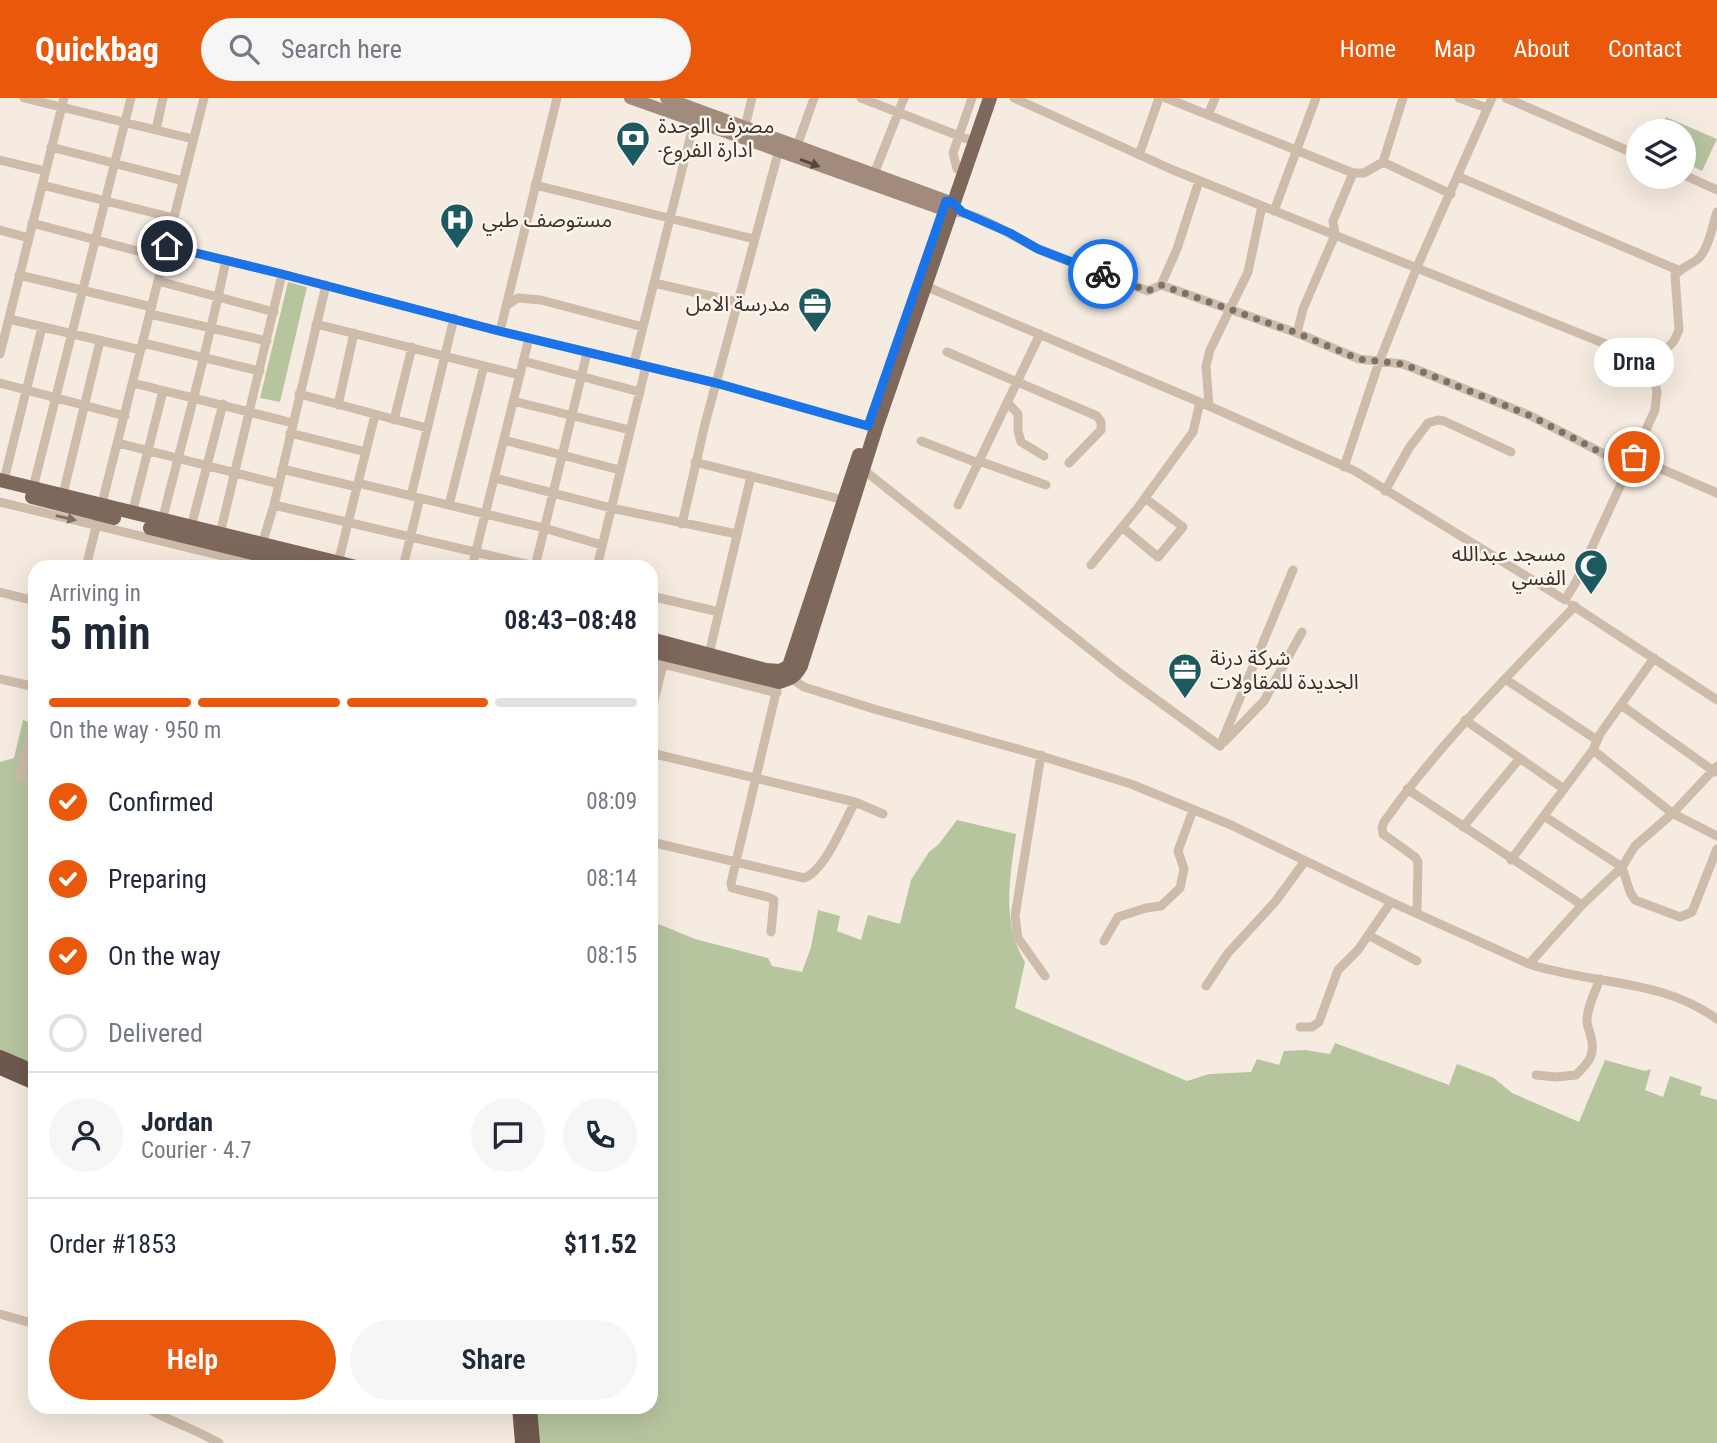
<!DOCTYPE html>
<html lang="en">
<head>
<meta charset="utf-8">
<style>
	:root { --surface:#fff; --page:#f6f6f7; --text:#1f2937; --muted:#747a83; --line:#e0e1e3; --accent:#ea580c }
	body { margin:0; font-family:"Roboto Condensed","Noto Sans Arabic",sans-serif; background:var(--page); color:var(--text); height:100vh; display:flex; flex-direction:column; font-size:26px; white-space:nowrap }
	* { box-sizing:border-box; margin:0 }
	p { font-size:23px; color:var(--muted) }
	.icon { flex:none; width:38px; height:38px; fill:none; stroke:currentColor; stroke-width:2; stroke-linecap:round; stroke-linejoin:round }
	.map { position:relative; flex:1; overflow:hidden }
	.drawer { position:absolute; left:28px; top:462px; width:630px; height:854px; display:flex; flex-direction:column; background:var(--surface); border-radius:21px; box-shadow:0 7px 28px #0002 }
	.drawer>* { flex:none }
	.controls { position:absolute; left:1626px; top:21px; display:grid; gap:14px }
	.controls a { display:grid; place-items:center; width:70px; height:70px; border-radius:50%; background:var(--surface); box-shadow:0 7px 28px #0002; font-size:35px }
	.pin { position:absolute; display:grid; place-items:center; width:60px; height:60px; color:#fff; margin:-30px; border:4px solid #fff; border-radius:50%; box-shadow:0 2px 7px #0007 }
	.courier { position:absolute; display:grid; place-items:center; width:70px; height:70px; margin:-35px; border:5px solid #1a73e8; border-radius:50%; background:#fff; color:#222; box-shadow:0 2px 9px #0007 }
	.bubble { position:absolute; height:49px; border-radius:24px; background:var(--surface); box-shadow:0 7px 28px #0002; font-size:23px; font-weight:600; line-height:49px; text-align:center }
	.summary em { font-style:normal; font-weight:600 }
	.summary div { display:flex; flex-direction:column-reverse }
	.summary { display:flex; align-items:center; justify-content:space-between; height:119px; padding:0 21px }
	h1 { font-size:46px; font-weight:600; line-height:52px }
	.bar { display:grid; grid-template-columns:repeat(4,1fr); gap:10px 7px; align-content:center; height:84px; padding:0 21px }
	.bar i { height:9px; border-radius:5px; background:var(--line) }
	.bar .selected { background:var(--accent) }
	.bar p { grid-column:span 4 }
	.line { display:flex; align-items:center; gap:18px; padding:0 21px; border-top:2px solid var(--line) }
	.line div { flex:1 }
	.round { display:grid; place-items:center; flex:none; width:74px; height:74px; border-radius:37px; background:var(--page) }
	ol { padding:0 21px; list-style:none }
	li { display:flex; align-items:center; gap:21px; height:77px }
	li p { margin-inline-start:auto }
	li .icon { padding:7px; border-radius:50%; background:var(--accent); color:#fff; stroke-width:4 }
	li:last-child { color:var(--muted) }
	li i { width:38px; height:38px; border:4px solid var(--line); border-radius:50% }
	.cta { display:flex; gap:14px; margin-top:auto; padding:14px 21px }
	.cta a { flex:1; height:80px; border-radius:42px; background:var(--accent); color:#fff; font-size:28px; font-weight:600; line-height:80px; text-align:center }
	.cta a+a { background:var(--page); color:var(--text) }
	header { display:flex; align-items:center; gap:42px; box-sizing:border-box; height:98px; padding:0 35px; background:var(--accent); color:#fff }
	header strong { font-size:33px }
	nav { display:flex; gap:38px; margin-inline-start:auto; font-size:24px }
	.search { width:490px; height:63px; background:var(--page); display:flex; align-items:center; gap:18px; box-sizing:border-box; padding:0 24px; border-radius:38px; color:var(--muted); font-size:26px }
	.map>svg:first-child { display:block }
</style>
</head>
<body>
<header>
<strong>Quickbag</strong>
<div class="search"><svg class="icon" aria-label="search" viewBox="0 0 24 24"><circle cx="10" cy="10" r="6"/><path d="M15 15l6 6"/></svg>Search here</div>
<nav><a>Home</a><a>Map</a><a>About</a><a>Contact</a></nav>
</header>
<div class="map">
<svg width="1717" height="1345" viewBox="0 0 1717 1345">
	<rect width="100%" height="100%" fill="#f5ebe0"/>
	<path fill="#b7c59f" d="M 1666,19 L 1717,41 L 1702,73 L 1684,64 L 1684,33 L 1659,33 Z
		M 288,184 L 307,189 L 280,304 L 260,300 Z
		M 23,622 L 35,626 L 35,971 L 0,955 L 0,664 L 14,660 Z
		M 957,722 L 1016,736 C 1010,780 1001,824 1025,864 L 1015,910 L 1187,983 L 1209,976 L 1251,974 L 1257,961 L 1279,967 L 1284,953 L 1305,952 L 1330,956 L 1335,945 L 1449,987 L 1457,966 L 1494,980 L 1512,995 L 1579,1024 L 1605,962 L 1645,973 L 1651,971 L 1645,992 L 1663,999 L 1670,978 L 1702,989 L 1700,997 L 1717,1002 L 1717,1345 L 536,1345 L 535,1309 L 651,1309 L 651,823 L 695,841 L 768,860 L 772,868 L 802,874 L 811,849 L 818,812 L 840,818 L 837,833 L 861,842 L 868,817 L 900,826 L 911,782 L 929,754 L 939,746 Z"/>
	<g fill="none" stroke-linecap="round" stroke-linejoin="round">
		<path stroke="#cebcab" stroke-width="9" d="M 24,0 L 193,41
			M 861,0 L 967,41
			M 1014,0 L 1173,72 L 1653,265
			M 1166,0 L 1353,75 L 1364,75 L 1383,64 L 1451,96
			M 1459,0 L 1487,10
			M 1506,0 L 1638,57
			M 1208,17 L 1215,0
			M 745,29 L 752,0
			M 156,32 L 163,0
			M 797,48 L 814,0
			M 51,49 L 183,83
			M 1139,57 L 1159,0
			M 0,62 L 45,73
			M 1383,64 L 1403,0
			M 957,71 L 953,55 L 972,0
			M 874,76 L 904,0
			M 1684,77 L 1717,92
			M 1459,79 L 1678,172
			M 42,87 L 174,120
			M 535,87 L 754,141
			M 1274,113 L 1316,0
			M 950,114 C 982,114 1011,139 1040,152 C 1075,167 1112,179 1148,193 L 1161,187 L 1297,235 L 1359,261 L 1403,266 L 1531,318 L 1629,369
			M 32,125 L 164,160
			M 0,132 L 29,140
			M 167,148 L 282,176 L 495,232 L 716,285 L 868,328 L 877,327
			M 19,177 L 152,209
			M 158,183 L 274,214
			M 654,185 L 737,204
			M 918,185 L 1209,308 L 1355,373 L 1565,502 L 1576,484 L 1655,312 L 1657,294 L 1652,273 L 1653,265 L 1674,243 L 1679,232 L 1675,177 C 1681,170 1690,167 1698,161 C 1709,150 1712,129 1717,114
			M 1161,187 L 1177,151 L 1199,83
			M 507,207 L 518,200 L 541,202 L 643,229
			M 150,216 L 267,243
			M 9,221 L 141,252
			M 316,226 L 520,277
			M 500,233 L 557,0
			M 1297,235 L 1303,211 L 1335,137 L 1333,123 L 1353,75
			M 143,245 L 260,273
			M 947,254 L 1097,318 L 1101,324 L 1101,332 L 1069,365
			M 0,256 L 64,0
			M 523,263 L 640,294
			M 634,265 L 694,24
			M 0,285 L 125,318
			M 133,285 L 293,325
			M 299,296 L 427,330
			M 513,303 L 630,332
			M 1007,304 L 1018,316 L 1018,333 L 1021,344 L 1044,358
			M 338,307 L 354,235
			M 1209,308 L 1206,268 L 1210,252 L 1248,174 L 1262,108
			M 394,322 L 412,249
			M 290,335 L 366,354
			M 504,342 L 620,372
			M 921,343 L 978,365
			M 118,345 L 279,386
			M 1634,359 L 1717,395
			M 979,363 L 1046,387
			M 695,364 L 844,402
			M 860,369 L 1121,576 L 1220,648
			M 1344,369 L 1379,264 L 1417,169 L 1492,0
			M 282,371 L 357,389
			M 495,380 L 611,410 L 737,436
			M 4,382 L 42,229
			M 358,385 L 544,430 L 602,447
			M 33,390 L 131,0
			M 1385,393 L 1409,350 L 1428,325 L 1438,322 L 1444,323 L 1511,354
			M 63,396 L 100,243
			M 411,398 L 454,220
			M 0,404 L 268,469
			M 274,407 L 539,469
			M 449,407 L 484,268
			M 958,407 L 1040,236
			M 132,416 L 163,293
			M 162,423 C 184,336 208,250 226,162
			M 682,426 L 705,326 L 780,48
			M 191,429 L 223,306
			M 1122,429 L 1158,459 L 1183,429 L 1145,400
			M 220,436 L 282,176
			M 338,465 L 375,317
			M 1091,467 L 1137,411 L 1193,334 L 1200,304
			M 86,469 L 204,0
			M 255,469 L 274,407 L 326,187
			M 403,469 L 420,400
			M 472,469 L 529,240
			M 535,469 L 587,255
			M 597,469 L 646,268
			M 0,494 L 35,503
			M 651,498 L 719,514
			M 1572,507 L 1717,602
			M 709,556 L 751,378
			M 651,563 L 777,595
			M 788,578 L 804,589 L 874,611 L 1025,653 L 1131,686 L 1231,727 L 1391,804 L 1529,866 C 1593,887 1660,880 1717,921
			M 0,581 L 35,589
			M 1505,581 L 1597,642
			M 1621,607 L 1715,674
			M 651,615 L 664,562
			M 1465,622 L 1564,691
			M 1224,644 L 1264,603 L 1302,534
			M 1220,648 L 1293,472
			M 1593,652 L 1672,715 L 1717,738
			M 651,655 L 855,704 L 883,716
			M 1041,657 L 1015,818 L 1018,840 L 1045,878
			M 20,680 L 35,623
			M 1407,691 L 1582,807
			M 1544,718 L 1622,769 L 1630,794 L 1635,802 L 1680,819 L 1692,814 L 1717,751
			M 1463,729 L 1520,660
			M 651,744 L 804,780 C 825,773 844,724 855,704
			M 1511,762 L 1593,652 L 1600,636 L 1654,560
			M 1417,815 L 1418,764 L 1415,759 L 1383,736 L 1382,730 L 1384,724 C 1440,645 1508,578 1575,508
			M 771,834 L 774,802 L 768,799 L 732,790 L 731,785 L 779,582
			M 1368,837 L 1417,863
			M 1104,843 L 1118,819 L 1146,810 L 1161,808 L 1180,790 L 1184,771 L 1178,753 L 1193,712
			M 1529,866 L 1582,807 L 1622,769 L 1635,748 L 1674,714 L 1717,668
			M 1206,888 L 1228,855 L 1275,804 L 1305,763
			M 1300,929 L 1312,929 L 1319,924 L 1338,872 L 1358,852 L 1391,804
			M 1536,977 L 1556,979 L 1576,977 C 1588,965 1596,957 1591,939 C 1590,934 1587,928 1587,923 C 1587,909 1595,894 1600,881
			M 0,1216 L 35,1226
			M 145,1309 C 169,1323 195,1331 219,1345"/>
		<path stroke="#a28a7c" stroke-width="12" d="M 630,0 L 950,114
			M 666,0 L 953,105"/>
		<path stroke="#7e675b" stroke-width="14" d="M 0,382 L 356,469
			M 32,399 L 114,420
			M 150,430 L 310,469
			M 651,541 L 766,572 L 780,573 L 789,568 L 859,357
			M 651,553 L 779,584 C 790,581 795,579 801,568 L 877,327 L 990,0"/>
		<path stroke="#6e584e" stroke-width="14" d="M 0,959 L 35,974
			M 0,970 L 35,985
			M 519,1309 L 522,1345
			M 530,1309 L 533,1345"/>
	</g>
	<defs><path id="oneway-solid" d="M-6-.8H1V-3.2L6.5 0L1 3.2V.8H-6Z" transform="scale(1.75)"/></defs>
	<use fill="#55463e" href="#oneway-solid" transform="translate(810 65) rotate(20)"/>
	<use fill="#7d6f64" href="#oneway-solid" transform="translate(66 420) rotate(13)"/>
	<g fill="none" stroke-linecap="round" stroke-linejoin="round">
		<path stroke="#7c716a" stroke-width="7" stroke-dasharray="0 12.6" d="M 1103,176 L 1148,193 L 1161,187 L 1297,235 L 1359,261 L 1403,266 L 1531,318 L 1629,369 L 1634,359"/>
		<path stroke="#1a73e8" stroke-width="9" d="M 167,148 L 282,176 L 495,232 L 716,285 L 868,328 L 946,103 L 953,105 L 962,114 L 1010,135 L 1038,151 L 1103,176"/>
	</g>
	<defs>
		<g id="bank-pin" transform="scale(1.75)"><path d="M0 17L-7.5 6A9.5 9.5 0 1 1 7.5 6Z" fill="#1d5a60" stroke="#fbf5ed"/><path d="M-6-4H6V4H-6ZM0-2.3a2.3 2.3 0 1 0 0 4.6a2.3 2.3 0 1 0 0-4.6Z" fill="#fff"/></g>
		<g id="hospital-pin" transform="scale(1.75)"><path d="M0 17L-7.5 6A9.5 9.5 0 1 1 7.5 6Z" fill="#1d5a60" stroke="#fbf5ed"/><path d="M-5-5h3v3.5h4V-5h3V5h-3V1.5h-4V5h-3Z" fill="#fff"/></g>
		<g id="office-pin" transform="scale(1.75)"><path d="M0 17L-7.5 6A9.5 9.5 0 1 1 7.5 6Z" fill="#1d5a60" stroke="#fbf5ed"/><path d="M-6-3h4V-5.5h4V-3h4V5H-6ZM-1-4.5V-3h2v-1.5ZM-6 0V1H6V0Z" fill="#fff"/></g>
		<g id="mosque-pin" transform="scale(1.75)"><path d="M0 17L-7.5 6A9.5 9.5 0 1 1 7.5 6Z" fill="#1d5a60" stroke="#fbf5ed"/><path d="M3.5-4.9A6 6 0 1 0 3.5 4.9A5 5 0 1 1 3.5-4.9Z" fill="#fff"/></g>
	</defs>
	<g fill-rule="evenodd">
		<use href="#bank-pin" x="633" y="40"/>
		<use href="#hospital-pin" x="457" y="122"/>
		<use href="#office-pin" x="815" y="206"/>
		<use href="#mosque-pin" x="1591" y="468"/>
		<use href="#office-pin" x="1185" y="572"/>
	</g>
	<g text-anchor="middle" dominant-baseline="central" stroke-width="5" stroke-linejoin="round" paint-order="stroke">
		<g font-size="21" fill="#3b302a" stroke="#fbf5ed" text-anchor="start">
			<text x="658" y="28">مصرف الوحدة<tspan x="658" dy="24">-ادارة الفروع</tspan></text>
			<text x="482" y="122">مستوصف طبي</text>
			<text x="790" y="206" text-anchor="end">مدرسة الامل</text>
			<text x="1566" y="456" text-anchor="end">مسجد عبدالله<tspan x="1566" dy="24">الفسي</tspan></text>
			<text x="1210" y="560">شركة درنة<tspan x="1210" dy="24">الجديدة للمقاولات</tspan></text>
		</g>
	</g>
</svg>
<div class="controls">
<a><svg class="icon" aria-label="layers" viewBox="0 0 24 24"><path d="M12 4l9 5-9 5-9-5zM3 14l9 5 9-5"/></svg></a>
</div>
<div class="pin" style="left:1634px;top:359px;background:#ea580c"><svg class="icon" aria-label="bag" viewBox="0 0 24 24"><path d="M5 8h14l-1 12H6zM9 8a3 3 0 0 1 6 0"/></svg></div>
<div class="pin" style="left:167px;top:148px;background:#1f2937"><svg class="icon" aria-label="home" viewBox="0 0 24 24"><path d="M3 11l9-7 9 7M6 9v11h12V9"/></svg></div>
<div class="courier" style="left:1103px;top:176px"><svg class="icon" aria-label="bike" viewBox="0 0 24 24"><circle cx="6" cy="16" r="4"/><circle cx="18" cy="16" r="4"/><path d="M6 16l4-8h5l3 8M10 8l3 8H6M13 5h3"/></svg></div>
<div class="bubble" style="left:1594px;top:240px;width:80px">Drna</div>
<section class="drawer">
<div class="summary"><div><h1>5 min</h1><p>Arriving in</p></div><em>08:43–08:48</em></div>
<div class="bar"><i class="selected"></i><i class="selected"></i><i class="selected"></i><i></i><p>On the way · 950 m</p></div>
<ol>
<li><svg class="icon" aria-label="check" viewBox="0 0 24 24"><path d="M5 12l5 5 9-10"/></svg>Confirmed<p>08:09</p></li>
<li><svg class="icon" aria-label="check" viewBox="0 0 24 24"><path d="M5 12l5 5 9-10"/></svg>Preparing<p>08:14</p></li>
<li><svg class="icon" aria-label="check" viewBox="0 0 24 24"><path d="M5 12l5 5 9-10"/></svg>On the way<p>08:15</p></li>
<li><i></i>Delivered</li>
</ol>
<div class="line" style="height:126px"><a class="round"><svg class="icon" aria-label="person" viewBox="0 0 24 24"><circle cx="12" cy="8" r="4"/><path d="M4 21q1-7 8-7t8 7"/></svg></a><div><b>Jordan</b><p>Courier · 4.7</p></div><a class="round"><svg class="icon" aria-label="chat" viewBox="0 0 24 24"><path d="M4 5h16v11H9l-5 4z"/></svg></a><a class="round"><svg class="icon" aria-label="phone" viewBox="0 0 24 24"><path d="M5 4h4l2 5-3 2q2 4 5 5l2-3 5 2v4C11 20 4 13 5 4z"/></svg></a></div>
<div class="line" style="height:91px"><div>Order #1853</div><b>$11.52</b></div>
<div class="cta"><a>Help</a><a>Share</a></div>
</section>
</div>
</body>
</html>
